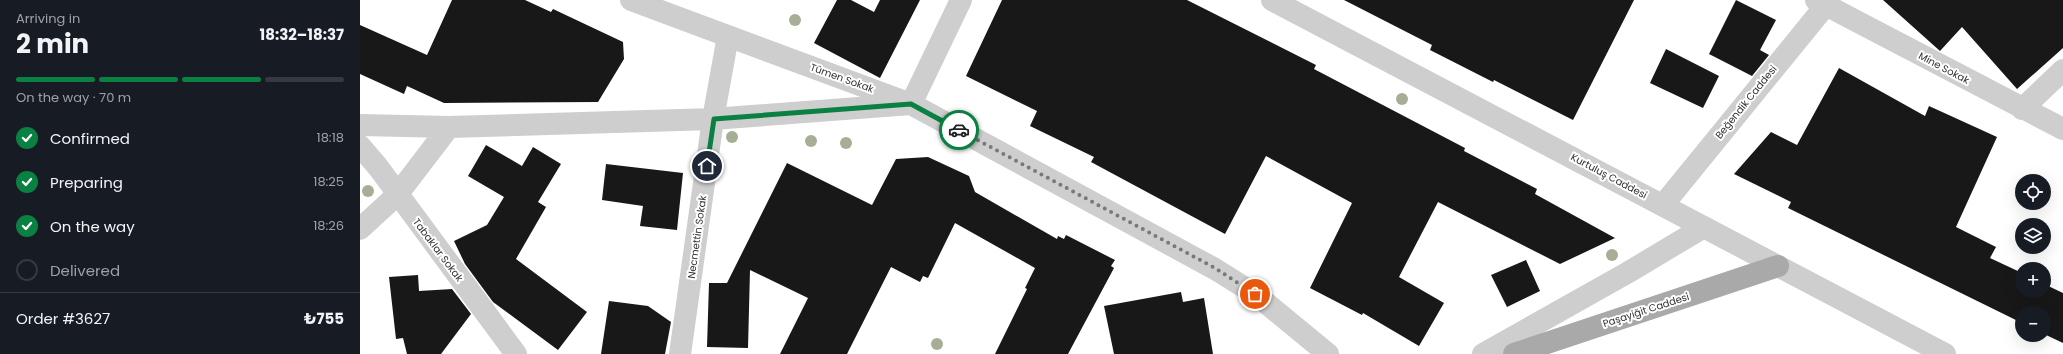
<!DOCTYPE html>
<html lang="en">
<head>
<meta charset="utf-8">
<style>
	:root { --surface:#171b24; --page:#242831; --text:#f1f3f6; --muted:#9ea1a6; --line:#363941; --accent:#0b8043 }
	body { margin:0; font-family:Poppins,sans-serif; background:var(--page); color:var(--text); height:100vh; display:flex; flex-direction:column; font-size:15px; white-space:nowrap }
	* { box-sizing:border-box; margin:0 }
	p { font-size:13px; color:var(--muted) }
	.icon { flex:none; width:22px; height:22px; fill:none; stroke:currentColor; stroke-width:2; stroke-linecap:round; stroke-linejoin:round }
	.map { position:relative; flex:1; overflow:hidden }
	.sheet { display:flex; flex-direction:column; background:var(--surface); width:360px }
	.sheet>* { flex:none }
	.controls { position:absolute; left:1655px; top:174px; display:grid; gap:8px }
	.controls a { display:grid; place-items:center; width:36px; height:36px; border-radius:50%; background:var(--surface); box-shadow:0 4px 16px #0002; font-size:20px }
	.pin { position:absolute; display:grid; place-items:center; width:34px; height:34px; color:#fff; margin:-17px; border:2px solid #fff; border-radius:50%; box-shadow:0 1px 4px #0007 }
	.courier { position:absolute; display:grid; place-items:center; width:40px; height:40px; margin:-20px; border:3px solid #0b8043; border-radius:50%; background:#fff; color:#222; box-shadow:0 1px 5px #0007 }
	.headline em { font-style:normal; font-weight:700 }
	.headline div { display:flex; flex-direction:column-reverse }
	.headline { display:flex; align-items:center; justify-content:space-between; height:68px; padding:0 16px }
	h1 { font-size:26px; font-weight:700; line-height:30px }
	.bar { display:grid; grid-template-columns:repeat(4,1fr); gap:6px 4px; align-content:center; height:48px; padding:0 16px }
	.bar i { height:5px; border-radius:3px; background:var(--line) }
	.bar .active { background:var(--accent) }
	.bar p { grid-column:span 4 }
	.line { display:flex; align-items:center; gap:10px; padding:0 16px; border-top:1px solid var(--line) }
	.line div { flex:1 }
	ol { padding:0 16px; list-style:none }
	li { display:flex; align-items:center; gap:12px; height:44px }
	li p { margin-inline-start:auto }
	li .icon { padding:4px; border-radius:50%; background:var(--accent); color:#fff; stroke-width:4 }
	li:last-child { color:var(--muted) }
	li i { width:22px; height:22px; border:2px solid var(--line); border-radius:50% }
	main { display:flex; flex:1; min-height:0 }
	.map>svg:first-child { display:block }
</style>
</head>
<body>
<main>
<section class="sheet">
<div class="headline"><div><h1>2 min</h1><p>Arriving in</p></div><em>18:32–18:37</em></div>
<div class="bar"><i class="active"></i><i class="active"></i><i class="active"></i><i></i><p>On the way · 70 m</p></div>
<ol>
<li><svg class="icon" aria-label="check" viewBox="0 0 24 24"><path d="M5 12l5 5 9-10"/></svg>Confirmed<p>18:18</p></li>
<li><svg class="icon" aria-label="check" viewBox="0 0 24 24"><path d="M5 12l5 5 9-10"/></svg>Preparing<p>18:25</p></li>
<li><svg class="icon" aria-label="check" viewBox="0 0 24 24"><path d="M5 12l5 5 9-10"/></svg>On the way<p>18:26</p></li>
<li><i></i>Delivered</li>
</ol>
<div class="line" style="height:52px"><div>Order #3627</div><b>₺755</b></div>
</section>
<div class="map">
<svg width="1703" height="354" viewBox="0 0 1703 354">
	<rect width="100%" height="100%" fill="#fff"/>
	<path fill="#181818" d="M 92,0 L 165,0 L 191,12 L 193,9 L 263,42 L 264,59 L 238,102 L 84,103 L 47,86 L 44,94 L 0,74 L 0,25 L 67,55 Z
		M 477,0 L 491,0 L 514,12 L 520,0 L 560,0 L 520,78 L 454,43 Z
		M 642,0 L 827,0 L 956,65 L 954,69 L 1105,148 L 1104,151 L 1177,189 L 1175,194 L 1255,238 L 1200,264 L 1078,202 L 1039,277 L 1084,303 L 1059,346 L 1003,313 L 1002,315 L 950,288 L 992,203 L 906,156 L 865,234 L 731,162 L 734,157 L 670,126 L 677,111 L 606,76 Z
		M 984,0 L 1274,0 L 1213,120 L 1134,80 L 1133,82 L 1070,50 L 1072,45 Z
		M 1376,0 L 1416,20 L 1400,50 L 1409,55 L 1392,76 L 1349,54 Z
		M 1523,0 L 1703,0 L 1703,48 L 1657,89 L 1602,27 L 1580,51 Z
		M 1306,49 L 1359,76 L 1343,108 L 1290,83 Z
		M 1479,68 L 1565,116 L 1569,106 L 1637,137 L 1596,227 L 1636,247 L 1630,258 L 1662,273 L 1662,291 L 1684,291 L 1684,284 L 1703,293 L 1703,343 L 1684,334 L 1684,313 L 1662,313 L 1662,323 L 1428,208 L 1431,202 L 1374,174 L 1411,132 L 1437,145 Z
		M 126,145 L 162,166 L 173,147 L 201,164 L 178,202 L 186,207 L 156,259 L 227,312 L 198,350 L 133,302 L 105,264 L 94,241 L 127,225 L 144,197 L 108,176 Z
		M 568,157 L 609,176 L 615,192 L 697,239 L 698,236 L 704,239 L 706,235 L 755,260 L 751,266 L 754,268 L 708,354 L 635,354 L 667,289 L 665,288 L 675,268 L 595,223 L 568,278 L 563,276 L 560,282 L 531,267 L 487,354 L 420,354 L 448,298 L 390,270 L 388,348 L 347,347 L 349,283 L 367,283 L 427,163 L 512,205 L 536,159 Z
		M 246,164 L 323,173 L 317,230 L 280,226 L 283,206 L 242,200 Z
		M 1166,260 L 1180,291 L 1147,307 L 1131,275 Z
		M 58,275 L 59,291 L 92,289 L 111,314 L 81,354 L 47,354 L 43,338 L 36,339 L 29,277 Z
		M 821,292 L 823,302 L 844,298 L 853,354 L 754,354 L 744,306 Z
		M 249,301 L 288,306 L 311,322 L 305,354 L 241,354 Z"/>
	<g fill="none" stroke-linecap="round" stroke-linejoin="round">
		<path stroke="#cecece" stroke-width="22" d="M 271,0 L 551,104 L 855,269 L 895,294 L 968,354
			M 912,0 L 1585,354
			M 1456,0 L 1703,129
			M 1662,109 L 1703,70
			M 0,125 L 89,127 L 353,119 L 551,104 L 601,0
			M 0,146 L 18,167 L 156,354
			M 1303,205 L 1470,0
			M 0,229 L 37,195 L 89,127
			M 320,354 L 353,119 L 368,36
			M 1123,354 L 1267,273 L 1344,227"/>
		<path stroke="#a9a9a9" stroke-width="22" d="M 1154,354 L 1418,266"/>
	</g>
	<g fill="#a6af95">
		<circle cx="435" cy="20" r="6"/>
		<circle cx="1042" cy="99" r="6"/>
		<circle cx="372" cy="137" r="6"/>
		<circle cx="451" cy="141" r="6"/>
		<circle cx="486" cy="143" r="6"/>
		<circle cx="8" cy="191" r="6"/>
		<circle cx="1252" cy="255" r="6"/>
		<circle cx="577" cy="344" r="6"/>
	</g>
	<g fill="none" stroke-linecap="round" stroke-linejoin="round">
		<path stroke="#797979" stroke-width="4" stroke-dasharray="0 7.2" d="M 599,130 L 855,268 L 895,294"/>
		<path stroke="#0b8043" stroke-width="5" d="M 347,166 L 354,119 L 551,104 L 599,130"/>
	</g>
	<g text-anchor="middle" dominant-baseline="central" stroke-width="4" stroke-linejoin="round" paint-order="stroke">
		<g font-size="10" fill="#313131" stroke="#fff">
			<text transform="translate(1584 68) rotate(28)">Mine Sokak</text>
			<text transform="translate(482 78) rotate(20)">Tümen Sokak</text>
			<text transform="translate(1386 102) rotate(-51)">Beğendik Caddesi</text>
			<text transform="translate(1249 176) rotate(28)">Kurtuluş Caddesi</text>
			<text transform="translate(337 237) rotate(-82)">Necmettin Sokak</text>
			<text transform="translate(78 250) rotate(53)">Tabaklar Sokak</text>
			<text transform="translate(1286 310) rotate(-18)">Paşayiğit Caddesi</text>
		</g>
	</g>
</svg>
<div class="controls">
<a><svg class="icon" aria-label="locate" viewBox="0 0 24 24"><circle cx="12" cy="12" r="6"/><path d="M12 2v4M12 18v4M2 12h4M18 12h4"/></svg></a>
<a><svg class="icon" aria-label="layers" viewBox="0 0 24 24"><path d="M12 4l9 5-9 5-9-5zM3 14l9 5 9-5"/></svg></a>
<a>+</a>
<a>−</a>
</div>
<div class="pin" style="left:895px;top:294px;background:#ea580c"><svg class="icon" aria-label="bag" viewBox="0 0 24 24"><path d="M5 8h14l-1 12H6zM9 8a3 3 0 0 1 6 0"/></svg></div>
<div class="pin" style="left:347px;top:166px;background:#1f2937"><svg class="icon" aria-label="home" viewBox="0 0 24 24"><path d="M3 11l9-7 9 7M6 9v11h12V9"/></svg></div>
<div class="courier" style="left:599px;top:130px"><svg class="icon" aria-label="car" viewBox="0 0 24 24"><path d="M5 17H2v-5l4-1 3-4h7l3 4 3 1v5h-3M9 17h6M6 11h13"/><circle cx="7" cy="17" r="2"/><circle cx="17" cy="17" r="2"/></svg></div>
</div>
</main>
</body>
</html>
